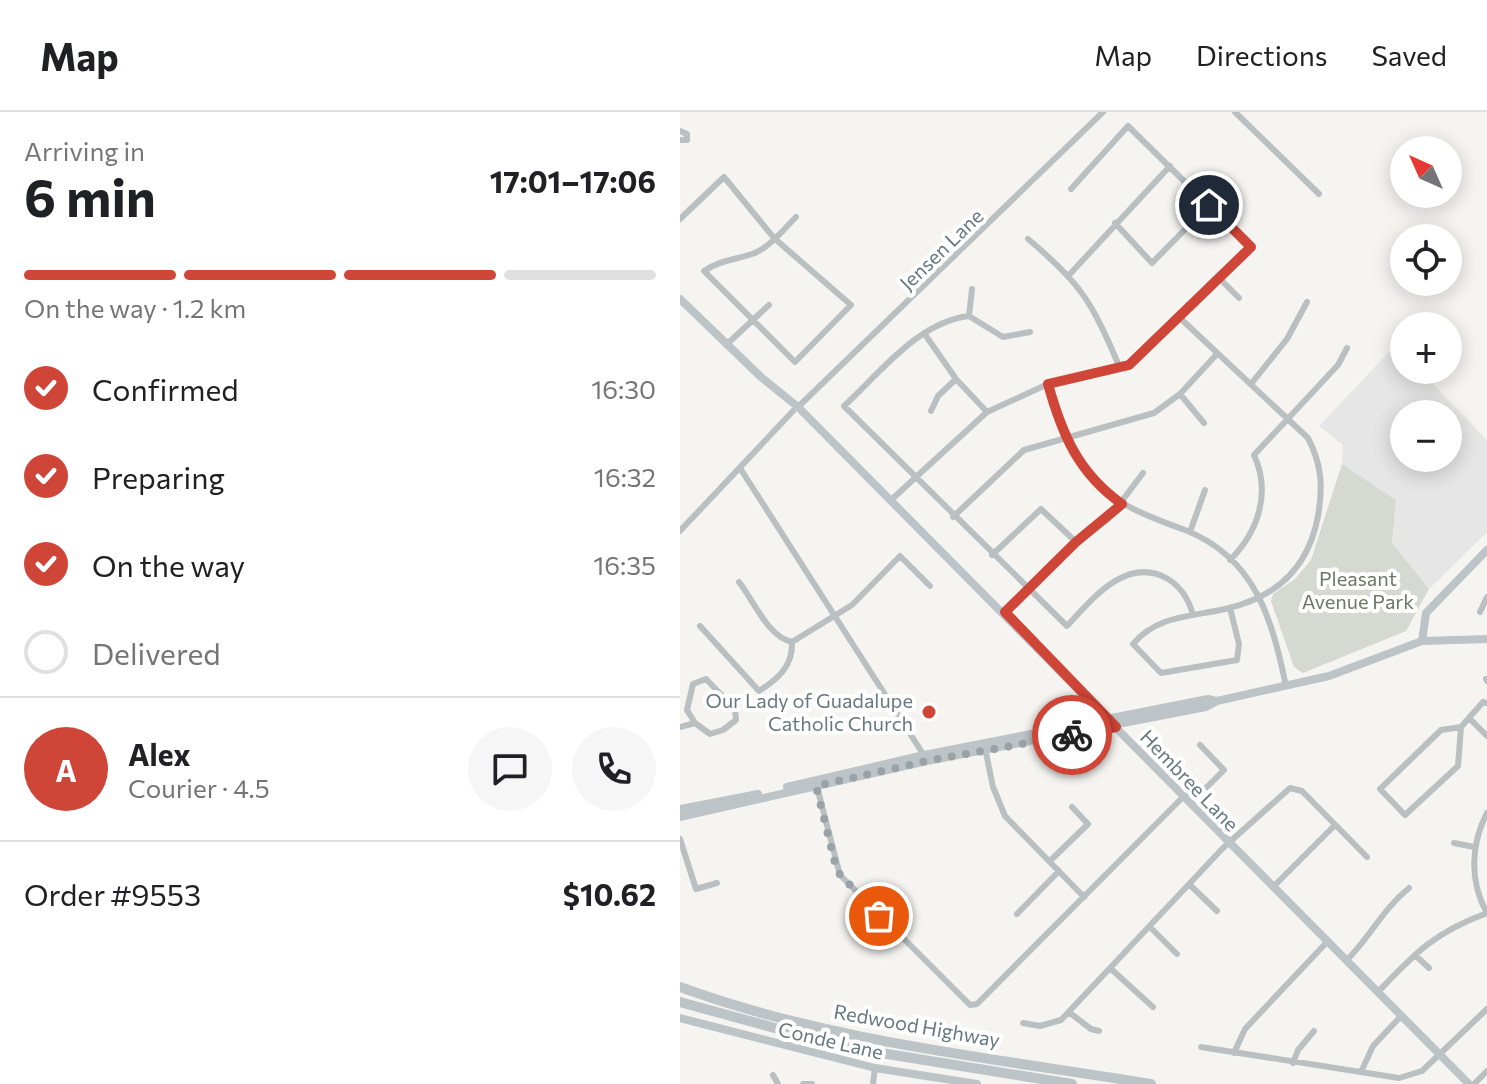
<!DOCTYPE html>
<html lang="en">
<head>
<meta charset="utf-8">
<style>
	:root { --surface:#fff; --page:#f6f6f6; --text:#202124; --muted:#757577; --line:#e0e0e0; --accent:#cf4537 }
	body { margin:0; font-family:Commissioner,sans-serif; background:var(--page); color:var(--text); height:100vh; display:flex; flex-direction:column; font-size:30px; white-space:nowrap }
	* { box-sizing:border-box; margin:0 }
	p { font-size:26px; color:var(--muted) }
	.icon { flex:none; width:44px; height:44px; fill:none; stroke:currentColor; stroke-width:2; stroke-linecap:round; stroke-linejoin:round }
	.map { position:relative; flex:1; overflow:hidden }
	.drawer { display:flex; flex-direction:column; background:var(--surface); width:680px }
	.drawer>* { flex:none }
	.needle { width:52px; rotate:315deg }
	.fabs { position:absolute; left:710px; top:24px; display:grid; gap:16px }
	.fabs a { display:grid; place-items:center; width:72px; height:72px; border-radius:50%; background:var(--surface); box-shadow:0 4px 20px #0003; font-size:40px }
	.pin { position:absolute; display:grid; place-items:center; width:68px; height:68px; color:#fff; margin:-34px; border:4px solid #fff; border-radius:50%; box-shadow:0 2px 8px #0007 }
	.courier { position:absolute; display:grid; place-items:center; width:80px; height:80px; margin:-40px; border:6px solid #cf4537; border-radius:50%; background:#fff; color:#222; box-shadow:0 2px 10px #0007 }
	.summary em { font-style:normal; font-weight:700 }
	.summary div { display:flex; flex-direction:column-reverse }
	.summary { display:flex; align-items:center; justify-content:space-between; height:136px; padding:0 24px }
	h1 { font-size:52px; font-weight:700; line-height:60px }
	.bar { display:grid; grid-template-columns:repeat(4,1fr); gap:12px 8px; align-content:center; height:96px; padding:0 24px }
	.bar i { height:10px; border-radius:6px; background:var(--line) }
	.bar .active { background:var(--accent) }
	.bar p { grid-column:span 4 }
	.line { display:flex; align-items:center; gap:20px; padding:0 24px; border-top:2px solid var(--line) }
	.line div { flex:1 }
	.round { display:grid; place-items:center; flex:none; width:84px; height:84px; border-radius:42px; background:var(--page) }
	ol { padding:0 24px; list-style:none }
	li { display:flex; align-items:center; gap:24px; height:88px }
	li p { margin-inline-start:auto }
	li .icon { padding:8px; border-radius:50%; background:var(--accent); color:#fff; stroke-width:4 }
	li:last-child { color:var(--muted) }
	li i { width:44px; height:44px; border:4px solid var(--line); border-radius:50% }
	header { display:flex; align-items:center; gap:48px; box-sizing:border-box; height:112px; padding:0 40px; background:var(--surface); border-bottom:2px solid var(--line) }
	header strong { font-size:38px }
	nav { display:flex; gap:44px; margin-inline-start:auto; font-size:28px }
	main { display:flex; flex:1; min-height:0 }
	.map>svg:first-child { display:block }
</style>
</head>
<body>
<header>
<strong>Map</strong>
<nav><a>Map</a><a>Directions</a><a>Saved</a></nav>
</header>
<main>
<section class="drawer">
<div class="summary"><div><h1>6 min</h1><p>Arriving in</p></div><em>17:01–17:06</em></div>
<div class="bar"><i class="active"></i><i class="active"></i><i class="active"></i><i></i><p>On the way · 1.2 km</p></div>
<ol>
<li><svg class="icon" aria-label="check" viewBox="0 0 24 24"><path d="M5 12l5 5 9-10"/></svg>Confirmed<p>16:30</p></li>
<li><svg class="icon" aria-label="check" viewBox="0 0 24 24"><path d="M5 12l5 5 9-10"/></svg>Preparing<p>16:32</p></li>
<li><svg class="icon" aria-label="check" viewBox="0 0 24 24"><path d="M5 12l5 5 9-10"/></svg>On the way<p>16:35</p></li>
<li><i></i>Delivered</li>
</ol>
<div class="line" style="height:144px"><b class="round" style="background:var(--accent);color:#fff">A</b><div><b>Alex</b><p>Courier · 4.5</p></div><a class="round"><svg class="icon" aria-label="chat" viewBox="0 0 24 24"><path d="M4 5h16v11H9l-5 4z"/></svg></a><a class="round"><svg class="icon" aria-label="phone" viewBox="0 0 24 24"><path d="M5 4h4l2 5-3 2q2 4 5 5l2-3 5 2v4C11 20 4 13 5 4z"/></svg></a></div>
<div class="line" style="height:104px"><div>Order #9553</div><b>$10.62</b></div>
</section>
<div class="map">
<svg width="807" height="972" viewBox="0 0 807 972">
	<rect width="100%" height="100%" fill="#f5f4f1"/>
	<path fill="#e5e6e5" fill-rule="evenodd" d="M 715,234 L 724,243 L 724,258 L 739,258 L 807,328 L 807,420 L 749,477 L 712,431 L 716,388 L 662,352 L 663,333 L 639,314 ZM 724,302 L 768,302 L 768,346 L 724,346 Z"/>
	<path fill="#d5d9d1" d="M 662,352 L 716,388 L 712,431 L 749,477 L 726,519 L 623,561 L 614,555 L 591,489 L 593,482 L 615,467 L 631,448 Z"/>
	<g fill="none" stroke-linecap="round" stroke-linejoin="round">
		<path stroke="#babfc1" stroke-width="6" d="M 555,0 L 639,82
			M 0,19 L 7,22 L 7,28 L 0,28
			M 0,107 L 44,65 L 94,126 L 171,193 L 115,250 L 24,159 C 41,148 54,148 72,142 C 88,137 104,117 116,105
			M 435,111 L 472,151 L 529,93
			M 348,127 C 403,173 412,191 440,256
			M 390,162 L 490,54
			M 540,167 L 559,186
			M 289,204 L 292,177
			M 500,206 L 628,326 C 642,353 643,375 638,404 C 629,453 599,484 549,496 C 514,505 478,502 453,532 L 481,561 L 557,548 L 559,532 L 550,496
			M 350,220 L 323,225 L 289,204 C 238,210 200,261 164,294 L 387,514 C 412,487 447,443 488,467 C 501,475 509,488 513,503
			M 244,221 L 276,267 L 307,300
			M 46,233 L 89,193
			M 368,272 C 379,307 388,343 415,370 C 440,395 473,406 505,418 C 576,446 592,508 606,574
			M 571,272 L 607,227 L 627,190
			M 500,282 L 524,311
			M 118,295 L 423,0
			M 251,299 L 258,284 L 276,267
			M 60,356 L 245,645
			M 211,388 L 307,300 L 368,272 L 449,253 L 571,135 L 448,14 L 391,77
			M 273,405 L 344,338 L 474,301 L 500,282 L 537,242
			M 0,419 L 113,299
			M 510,420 L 525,378
			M 312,443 L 361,397 L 396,430
			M 550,448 C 579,419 591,380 574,343 L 658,253 L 667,236
			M 59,470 C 74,489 88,525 112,530
			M 325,500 L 396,430 L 429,406 L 463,361
			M 800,500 L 807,485
			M 20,514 L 79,579 C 98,567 113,554 112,530 L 172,493 L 220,444 L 250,474
			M 26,567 L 55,597 L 56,608 L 43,618 L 30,622 L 15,611 L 7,598 L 13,572 Z
			M 806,567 L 807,569
			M 789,606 L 807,624
			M 0,615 L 15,611
			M 781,615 L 778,654 L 725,703 L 700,677 L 761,618 Z
			M 781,615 L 803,590 L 807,591
			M 305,636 L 313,675 L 325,704 L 404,785
			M 136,671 L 160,763 L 290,893 L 297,892 L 503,685 L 527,675 L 544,658 L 520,633
			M 807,701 C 791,732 789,769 807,801
			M 0,727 L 16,777 L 37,771
			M 774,731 L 794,735
			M 370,749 L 408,712 L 392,695
			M 510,773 L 537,799
			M 593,775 L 655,713
			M 337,802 L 379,759
			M 470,815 L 497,842
			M 735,843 L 749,856
			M 667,848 C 690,825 703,797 729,776
			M 430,856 L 473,895
			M 698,880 C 736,840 755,820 807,801
			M 390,901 L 411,917 L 419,919
			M 343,911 L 360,914 L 381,908 L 543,736 L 610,676 L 622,679 L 687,745
			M 521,935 L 719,966 L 742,959 L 807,897
			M 554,941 L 565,917 L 647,830
			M 613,951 L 618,938 L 634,919
			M 681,960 L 693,934 L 721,904
			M 93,963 L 98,972
			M 123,972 L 132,972
			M 193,972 L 195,956
			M 794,972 L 807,959"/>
		<path stroke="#bcc4c7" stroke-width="8" d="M 0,187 L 81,265 L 118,295 L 789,972
			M 742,529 L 746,501 L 807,438
			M 107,675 L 244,643 L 528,587 L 536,589
			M 0,697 L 78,682
			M 0,705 L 247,649 L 526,595 L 537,589 L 649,564 L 742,529 L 807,527
			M 0,906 L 195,956 L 297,972"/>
		<path stroke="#bcc4c7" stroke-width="10" d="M 0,875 C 150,930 314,946 471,972
			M 0,890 L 164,935 L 392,972"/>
	</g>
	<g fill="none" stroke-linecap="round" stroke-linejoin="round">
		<path stroke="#99a3a7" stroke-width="8" stroke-dasharray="0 14.4" d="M 199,804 L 157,759 L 136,674 L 247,649 L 392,623"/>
		<path stroke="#cf4537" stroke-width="10" d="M 392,623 L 436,615 L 325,500 L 396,430 L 442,392 C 398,361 382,322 368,272 L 449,253 L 571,135 L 529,93"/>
	</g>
	<circle fill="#cf4537" stroke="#fff" stroke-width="3" cx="249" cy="600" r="8"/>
	<g text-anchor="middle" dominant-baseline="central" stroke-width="8" stroke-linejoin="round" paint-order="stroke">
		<g font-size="20" fill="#67787f" stroke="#fff">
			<text transform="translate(261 137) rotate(-44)">Jensen Lane</text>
			<text transform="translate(510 668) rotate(46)">Hembree Lane</text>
			<text transform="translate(237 913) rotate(10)">Redwood Highway</text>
			<text transform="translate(151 928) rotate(13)">Conde Lane</text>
		</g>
		<g font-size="20" fill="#6b7765" stroke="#fff">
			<text x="678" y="466">Pleasant<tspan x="678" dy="23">Avenue Park</tspan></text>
		</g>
		<g font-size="20" fill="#67787f" stroke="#fff" text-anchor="end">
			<text x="233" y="588">Our Lady of Guadalupe<tspan x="233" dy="23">Catholic Church</tspan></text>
		</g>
	</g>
</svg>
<div class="fabs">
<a><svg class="needle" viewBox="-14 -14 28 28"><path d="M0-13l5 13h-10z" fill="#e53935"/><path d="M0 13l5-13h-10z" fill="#757577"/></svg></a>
<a><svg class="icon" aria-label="locate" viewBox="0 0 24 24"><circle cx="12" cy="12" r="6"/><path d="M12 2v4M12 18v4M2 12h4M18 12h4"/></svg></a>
<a>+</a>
<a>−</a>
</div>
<div class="pin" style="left:199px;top:804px;background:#ea580c"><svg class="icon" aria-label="bag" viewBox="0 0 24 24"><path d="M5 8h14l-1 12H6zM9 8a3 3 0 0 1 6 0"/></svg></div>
<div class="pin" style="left:529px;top:93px;background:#1f2937"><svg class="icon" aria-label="home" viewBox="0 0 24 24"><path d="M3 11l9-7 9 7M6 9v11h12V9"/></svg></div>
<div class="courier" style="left:392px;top:623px"><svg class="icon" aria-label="bike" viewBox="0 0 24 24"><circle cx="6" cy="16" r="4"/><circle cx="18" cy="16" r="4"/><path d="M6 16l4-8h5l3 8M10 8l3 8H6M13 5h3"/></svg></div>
</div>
</main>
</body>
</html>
